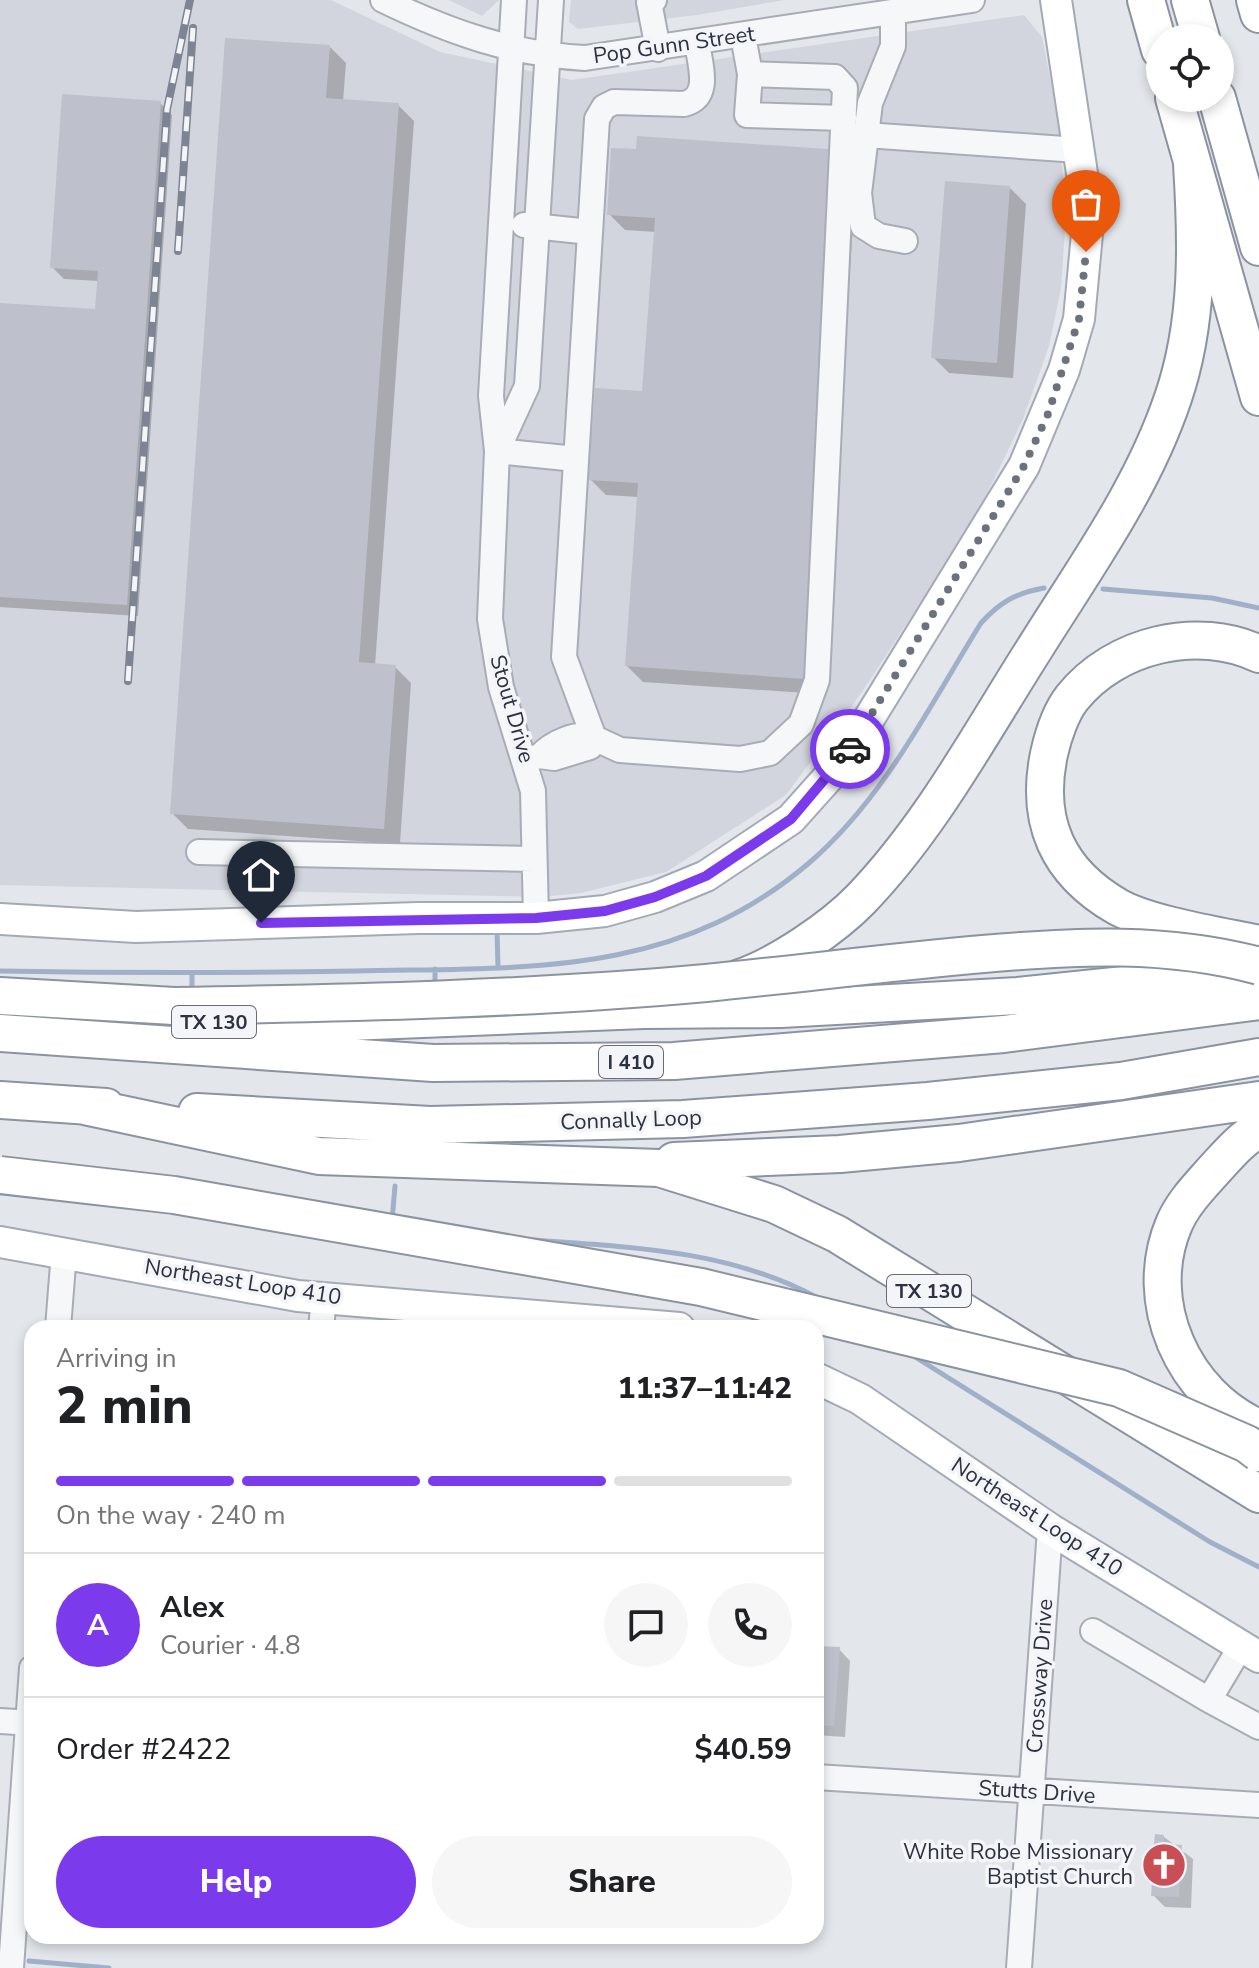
<!DOCTYPE html>
<html lang="en">
<head>
<meta charset="utf-8">
<style>
	:root { --surface:#fff; --page:#f6f6f6; --text:#202124; --muted:#757577; --line:#e0e0e0; --accent:#7c3aed }
	body { margin:0; font-family:"Nunito Sans",sans-serif; background:var(--page); color:var(--text); height:100vh; display:flex; flex-direction:column; font-size:30px; white-space:nowrap }
	* { box-sizing:border-box; margin:0 }
	p { font-size:26px; color:var(--muted) }
	.icon { flex:none; width:44px; height:44px; fill:none; stroke:currentColor; stroke-width:2; stroke-linecap:round; stroke-linejoin:round }
	.map { position:relative; flex:1; overflow:hidden }
	.side { position:absolute; left:24px; top:1320px; width:800px; height:624px; display:flex; flex-direction:column; background:var(--surface); border-radius:24px; box-shadow:0 4px 12px #0003 }
	.side>* { flex:none }
	.buttons { position:absolute; left:1146px; top:24px; display:grid; gap:16px }
	.buttons a { display:grid; place-items:center; width:88px; height:88px; border-radius:50%; background:var(--surface); box-shadow:0 4px 12px #0003; font-size:40px }
	.pin { position:absolute; display:grid; place-items:center; width:68px; height:68px; color:#fff; margin:-82px -34px; border-radius:50% 50% 50% 0; rotate:-45deg; box-shadow:0 0 8px #0007 }
	.pin .icon { rotate:45deg }
	.courier { position:absolute; display:grid; place-items:center; width:80px; height:80px; margin:-40px; border:6px solid #7c3aed; border-radius:50%; background:#fff; color:#222; box-shadow:0 2px 10px #0007 }
	.head em { font-style:normal; font-weight:800 }
	.head div { display:flex; flex-direction:column-reverse }
	.head { display:flex; align-items:center; justify-content:space-between; height:136px; padding:0 32px }
	h1 { font-size:52px; font-weight:800; line-height:60px }
	.bar { display:grid; grid-template-columns:repeat(4,1fr); gap:12px 8px; align-content:center; height:96px; padding:0 32px }
	.bar i { height:10px; border-radius:6px; background:var(--line) }
	.bar .active { background:var(--accent) }
	.bar p { grid-column:span 4 }
	.line { display:flex; align-items:center; gap:20px; padding:0 32px; border-top:2px solid var(--line) }
	.line div { flex:1 }
	.round { display:grid; place-items:center; flex:none; width:84px; height:84px; border-radius:42px; background:var(--page) }
	.cta { display:flex; gap:16px; margin-top:auto; padding:16px 32px }
	.cta a { flex:1; height:92px; border-radius:48px; background:var(--accent); color:#fff; font-size:32px; font-weight:800; line-height:92px; text-align:center }
	.cta a+a { background:var(--page); color:var(--text) }
	.map>svg:first-child { display:block }
</style>
</head>
<body>
<div class="map">
<svg width="1259" height="1968" viewBox="0 0 1259 1968">
	<rect width="100%" height="100%" fill="#e3e6eb"/>
	<path fill="#d2d5dd" d="M 0,0 L 331,0 L 440,52 L 572,80 L 1024,15 L 1042,37 L 1058,118 L 1066,214 L 1061,288 L 1049,346 L 1023,419 L 974,521 L 862,692 L 786,795 L 666,872 L 581,893 L 541,897 L 0,885 Z
		M 449,0 L 499,0 L 482,16 Z
		M 571,0 L 784,0 L 697,15 L 578,29 L 569,22 Z"/>
	<path fill="#0003" d="M 330,47 L 346,63 L 343,101 L 398,105 L 414,121 L 375,666 L 395,667 L 411,683 L 400,844 L 188,829 L 172,813 Z
		M 160,103 L 172,115 L 138,616 L 0,607 L 0,305 L 97,311 L 99,281 L 64,279 L 52,267 Z
		M 857,168 L 820,694 L 643,682 L 627,666 L 639,497 L 606,495 L 590,479 L 644,393 L 656,232 L 625,230 L 609,214 Z
		M 1010,188 L 1026,204 L 1013,378 L 949,373 L 933,357 Z
		M 816,1648 L 839,1649 L 850,1661 L 845,1737 L 816,1735 Z
		M 1164,1837 L 1193,1859 L 1191,1908 L 1165,1907 L 1153,1895 L 1153,1885 L 1148,1880 Z"/>
	<g fill="none" stroke-linecap="round" stroke-linejoin="round">
		<path stroke="#a0b0c9" stroke-width="5" d="M 1103,589 L 1212,598 L 1259,608
			M 497,930 L 498,968
			M 435,969 L 435,988
			M 0,971 C 119,973 238,973 356,971 C 522,967 673,979 809,863 C 884,799 930,705 981,623 C 1000,602 1016,593 1044,588
			M 192,973 L 192,993
			M 392,1221 L 395,1186
			M 533,1240 C 630,1247 730,1250 818,1298
			M 912,1355 L 1210,1542 L 1259,1567
			M 29,1961 L 109,1968"/>
	</g>
	<path fill="#bec1cb" d="M 225,38 L 330,45 L 326,98 L 399,103 L 359,662 L 396,665 L 384,829 L 170,814 Z
		M 62,94 L 161,101 L 127,605 L 0,597 L 0,303 L 95,309 L 98,271 L 50,268 Z
		M 637,136 L 842,150 L 805,679 L 625,666 L 638,483 L 588,480 L 595,388 L 642,391 L 655,218 L 607,215 L 611,148 L 636,149 Z
		M 945,181 L 1010,186 L 997,363 L 931,358 Z
		M 816,1646 L 840,1647 L 834,1726 L 816,1725 Z
		M 1155,1834 L 1164,1835 L 1164,1844 L 1182,1845 L 1179,1897 L 1151,1896 L 1152,1881 L 1146,1880 L 1146,1871 L 1148,1860 L 1152,1860 Z"/>
	<g fill="none" stroke-linecap="round" stroke-linejoin="round">
		<g stroke="#a8acb5" stroke-width="28">
			<path id="minor" d="M 383,0 C 449,32 511,54 585,58 L 972,0
				M 514,0 L 491,396 L 497,451 L 490,619 L 501,687 L 533,791 L 536,918
				M 654,0 L 649,2 L 658,49
				M 893,12 L 893,46 L 870,103 L 859,193 L 863,226 L 879,236 L 905,241
				M 743,36 L 750,74 L 747,115 L 844,118
				M 697,43 C 700,65 712,97 684,104 L 614,102 L 604,107 L 597,119 L 564,657 L 594,738 L 620,750 L 740,759 L 770,753 L 801,724 L 817,680 L 845,88 L 835,77 L 750,74
				M 866,135 L 1078,150
				M 524,225 L 590,232
				M 498,449 L 527,386 L 551,0
				M 497,451 L 576,459
				M 526,760 L 540,756 L 554,758 L 590,747 L 594,738 C 577,731 552,743 540,756
				M 199,852 L 534,859
				M 58,1328 L 64,1252
				M 321,1328 L 324,1298
				M 1093,1631 L 1209,1700 L 1241,1646
				M 1209,1700 L 1259,1727
				M 0,1721 L 32,1723
				M 816,1777 L 1259,1805
				M 11,1968 L 32,1668
				M 1019,1968 L 1050,1529"/>
		</g>
		<g stroke="#a3a9b6" stroke-width="34">
			<path id="major" d="M 0,919 L 136,927 L 418,918 L 536,918 L 605,911 L 655,897 L 706,876 L 791,819 L 843,761 L 1024,466 L 1064,370 L 1079,319 L 1087,234 L 1083,180 L 1056,0
				M 0,1242 L 298,1296 L 679,1328
				M 816,1378 L 860,1399 L 1050,1529 L 1259,1657"/>
		</g>
		<g stroke="#8b92a1" stroke-width="40">
			<path id="highway" d="M 1146,0 L 1160,50
				M 1190,0 L 1201,38
				M 1255,0 L 1259,14
				M 1174,98 L 1259,397
				M 1217,98 L 1259,247
				M 1259,654 C 1198,625 1115,644 1072,698 C 1061,712 1053,736 1049,754 C 1035,821 1057,872 1118,907 C 1151,925 1221,936 1259,944
				M 740,978 C 778,965 833,928 861,899 C 931,826 979,736 1033,651 C 1084,569 1142,490 1173,398 C 1199,322 1197,243 1192,164
				M 0,996 L 174,1006
				M 225,1022 L 348,1022 L 643,1010 L 781,1009 L 1018,996 L 1259,971
				M 0,1033 L 433,1063 L 674,1061 L 1004,1034 L 1259,1001
				M 0,1100 L 106,1107
				M 84,1106 L 319,1156 L 659,1168 L 774,1204 L 837,1234 L 1259,1494
				M 197,1112 L 430,1125 L 683,1119 L 928,1101 L 1121,1081 L 1259,1057
				M 1259,1129 C 1241,1139 1228,1155 1214,1170 C 1199,1187 1183,1203 1174,1224 C 1141,1302 1183,1395 1259,1428
				M 674,1161 L 840,1154 L 959,1143 L 1259,1100"/>
		</g>
		<use href="#minor" stroke="#f6f7f9" stroke-width="24"/>
		<use href="#major" stroke="#fff" stroke-width="30"/>
		<use href="#highway" stroke="#fff" stroke-width="36"/>
		<g stroke="#7d8494" stroke-width="8">
			<path id="rail" d="M 178,251 L 193,28
				M 128,681 L 167,109 L 190,0"/>
		</g>
		<use href="#rail" stroke="#f3f5f8" stroke-width="5" stroke-dasharray="15" stroke-linecap="butt"/>
		<g stroke="#8b92a1" stroke-width="40" stroke-linecap="butt">
			<path id="highway-bridge" d="M 174,1006 C 352,1003 529,999 706,983 C 798,974 890,962 983,954 C 1077,946 1167,941 1259,966
				M 0,1175 L 174,1195 L 701,1287 L 1119,1388 L 1247,1444 L 1259,1453"/>
		</g>
		<use href="#highway-bridge" stroke="#fff" stroke-width="36"/>
	</g>
	<g fill="none" stroke-linecap="round" stroke-linejoin="round">
		<path stroke="#6c717e" stroke-width="8" stroke-dasharray="0 14.4" d="M 850,749 L 1024,466 L 1048,414 L 1079,319 L 1086,252"/>
		<path stroke="#7c3aed" stroke-width="10" d="M 261,923 L 536,918 L 605,911 L 655,897 L 706,876 L 791,819 L 850,749"/>
	</g>
	<defs>
		<g id="church-disc" transform="scale(2.3)"><circle r="9.5" fill="#c94f56" stroke="#f3f5f8"/><path d="M-1.2-6h2.4v3.5h3.3v2.4h-3.3V6h-2.4V-.1h-3.3v-2.4h3.3Z" fill="#fff"/></g>
	</defs>
	<g fill-rule="evenodd">
		<use href="#church-disc" x="1164" y="1865"/>
	</g>
	<g text-anchor="middle" dominant-baseline="central" stroke-width="7" stroke-linejoin="round" paint-order="stroke">
		<g fill="#f3f5f8" stroke="#686c79" stroke-width="2">
			<rect x="172" y="1006" width="84" height="32" rx="6"/>
			<rect x="599" y="1046" width="64" height="32" rx="6"/>
			<rect x="887" y="1275" width="84" height="32" rx="6"/>
		</g>
		<g font-size="20" font-weight="bold" fill="#2c3243">
			<text x="214" y="1022">TX 130</text>
			<text x="631" y="1062">I 410</text>
			<text x="929" y="1291">TX 130</text>
		</g>
		<g font-size="22" fill="#2c3243" stroke="#f3f5f8">
			<text transform="translate(674 45) rotate(-8)">Pop Gunn Street</text>
			<text transform="translate(512 709) rotate(74)">Stout Drive</text>
			<text transform="translate(631 1120) rotate(-2)">Connally Loop</text>
			<text transform="translate(243 1282) rotate(9)">Northeast Loop 410</text>
			<text transform="translate(1037 1517) rotate(33)">Northeast Loop 410</text>
			<text transform="translate(1040 1676) rotate(-86)">Crossway Drive</text>
			<text transform="translate(1037 1792) rotate(4)">Stutts Drive</text>
		</g>
		<g font-size="22" fill="#2c3243" stroke="#f3f5f8" text-anchor="end">
			<text x="1133" y="1852">White Robe Missionary<tspan x="1133" dy="25">Baptist Church</tspan></text>
		</g>
	</g>
</svg>
<div class="buttons">
<a><svg class="icon" aria-label="locate" viewBox="0 0 24 24"><circle cx="12" cy="12" r="6"/><path d="M12 2v4M12 18v4M2 12h4M18 12h4"/></svg></a>
</div>
<div class="pin" style="left:1086px;top:252px;background:#ea580c"><svg class="icon" aria-label="bag" viewBox="0 0 24 24"><path d="M5 8h14l-1 12H6zM9 8a3 3 0 0 1 6 0"/></svg></div>
<div class="pin" style="left:261px;top:923px;background:#1f2937"><svg class="icon" aria-label="home" viewBox="0 0 24 24"><path d="M3 11l9-7 9 7M6 9v11h12V9"/></svg></div>
<div class="courier" style="left:850px;top:749px"><svg class="icon" aria-label="car" viewBox="0 0 24 24"><path d="M5 17H2v-5l4-1 3-4h7l3 4 3 1v5h-3M9 17h6M6 11h13"/><circle cx="7" cy="17" r="2"/><circle cx="17" cy="17" r="2"/></svg></div>
<section class="side">
<div class="head"><div><h1>2 min</h1><p>Arriving in</p></div><em>11:37–11:42</em></div>
<div class="bar"><i class="active"></i><i class="active"></i><i class="active"></i><i></i><p>On the way · 240 m</p></div>
<div class="line" style="height:144px"><b class="round" style="background:var(--accent);color:#fff">A</b><div><b>Alex</b><p>Courier · 4.8</p></div><a class="round"><svg class="icon" aria-label="chat" viewBox="0 0 24 24"><path d="M4 5h16v11H9l-5 4z"/></svg></a><a class="round"><svg class="icon" aria-label="phone" viewBox="0 0 24 24"><path d="M5 4h4l2 5-3 2q2 4 5 5l2-3 5 2v4C11 20 4 13 5 4z"/></svg></a></div>
<div class="line" style="height:104px"><div>Order #2422</div><b>$40.59</b></div>
<div class="cta"><a>Help</a><a>Share</a></div>
</section>
</div>
</body>
</html>
